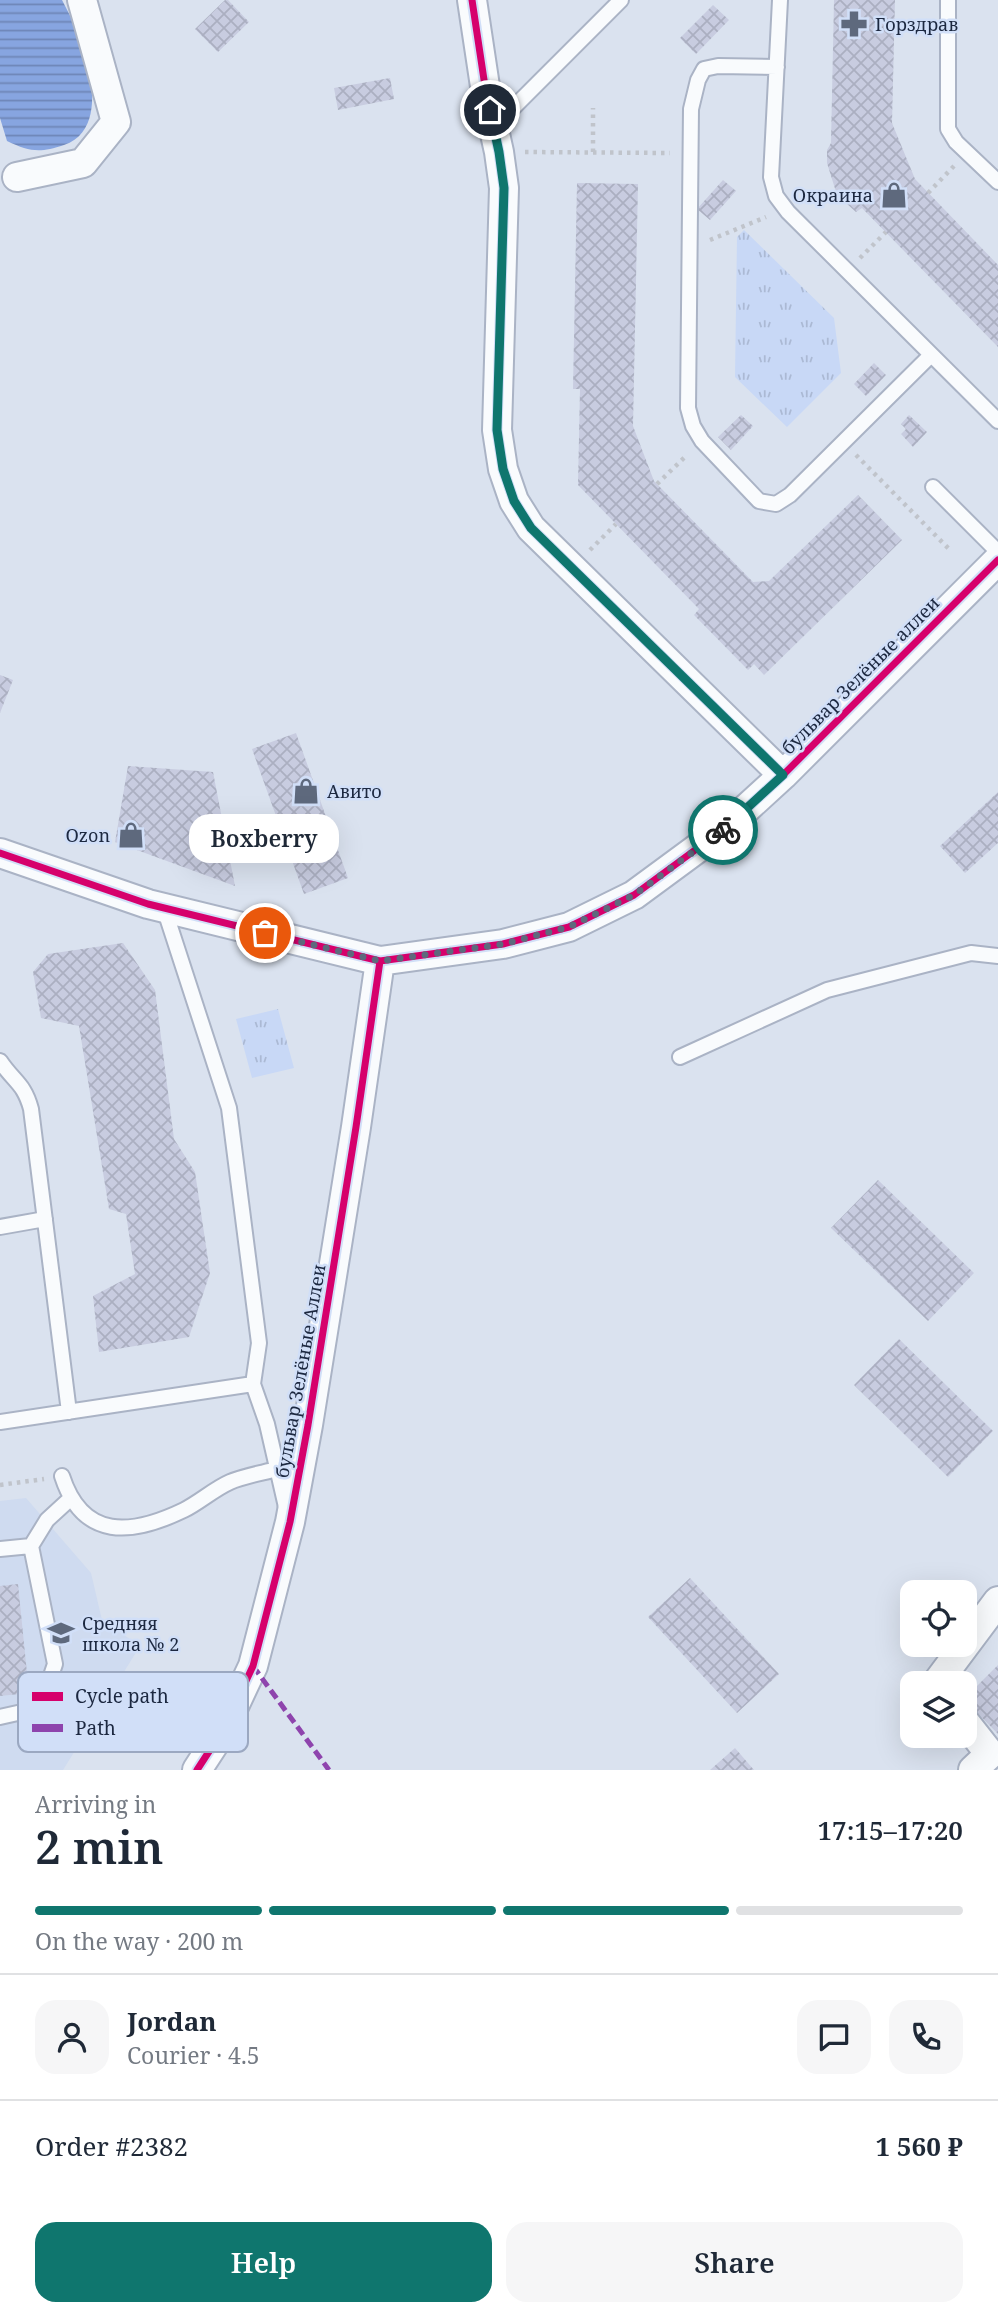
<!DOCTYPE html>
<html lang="en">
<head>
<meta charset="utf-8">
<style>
	:root { --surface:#fff; --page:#f6f6f7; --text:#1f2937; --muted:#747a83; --line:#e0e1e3; --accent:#0f766e }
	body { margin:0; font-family:"Noto Serif",serif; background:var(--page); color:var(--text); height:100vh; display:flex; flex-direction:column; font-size:26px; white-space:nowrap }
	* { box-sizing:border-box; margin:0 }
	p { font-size:23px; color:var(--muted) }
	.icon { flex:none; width:38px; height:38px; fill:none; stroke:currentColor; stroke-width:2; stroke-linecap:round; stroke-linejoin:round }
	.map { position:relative; height:1770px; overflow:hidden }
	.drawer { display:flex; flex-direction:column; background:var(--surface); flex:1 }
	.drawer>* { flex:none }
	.buttons { position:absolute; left:900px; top:1580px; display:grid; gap:14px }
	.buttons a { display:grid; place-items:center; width:77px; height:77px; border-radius:14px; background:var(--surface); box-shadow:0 7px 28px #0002; font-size:35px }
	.pin { position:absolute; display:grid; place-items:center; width:60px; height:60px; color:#fff; margin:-30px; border:4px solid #fff; border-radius:50%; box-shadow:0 2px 7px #0007 }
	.courier { position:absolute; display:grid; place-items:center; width:70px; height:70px; margin:-35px; border:5px solid #0f766e; border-radius:50%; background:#fff; color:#222; box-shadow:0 2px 9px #0007 }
	.bubble { position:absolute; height:49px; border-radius:21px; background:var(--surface); box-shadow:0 7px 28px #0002; font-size:23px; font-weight:600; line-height:49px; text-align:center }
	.head em { font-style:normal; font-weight:600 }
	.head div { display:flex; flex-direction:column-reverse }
	.head { display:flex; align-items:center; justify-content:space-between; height:119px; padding:0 35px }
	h1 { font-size:46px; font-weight:600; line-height:52px }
	.bar { display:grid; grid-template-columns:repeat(4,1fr); gap:10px 7px; align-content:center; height:84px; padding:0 35px }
	.bar i { height:9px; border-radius:5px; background:var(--line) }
	.bar .on { background:var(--accent) }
	.bar p { grid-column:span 4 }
	.line { display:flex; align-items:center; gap:18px; padding:0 35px; border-top:2px solid var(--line) }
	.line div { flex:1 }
	.round { display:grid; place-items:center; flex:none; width:74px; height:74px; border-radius:21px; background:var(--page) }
	.action { display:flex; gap:14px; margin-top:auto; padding:14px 35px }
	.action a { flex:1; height:80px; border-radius:21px; background:var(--accent); color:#fff; font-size:28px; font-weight:600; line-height:80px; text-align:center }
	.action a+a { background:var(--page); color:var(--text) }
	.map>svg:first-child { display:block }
</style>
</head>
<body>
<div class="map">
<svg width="998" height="1770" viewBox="0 0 998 1770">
	<defs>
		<pattern id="park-tufts" width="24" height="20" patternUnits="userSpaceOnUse" patternTransform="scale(1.75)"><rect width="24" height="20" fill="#c8d8f6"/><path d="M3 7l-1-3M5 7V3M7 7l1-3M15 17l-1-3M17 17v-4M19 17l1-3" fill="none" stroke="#abb9d4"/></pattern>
		<pattern id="water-rules" width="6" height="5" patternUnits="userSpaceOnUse" patternTransform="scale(1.75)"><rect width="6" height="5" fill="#87a5e0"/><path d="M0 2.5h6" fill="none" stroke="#6e86b7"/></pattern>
		<pattern id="building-cross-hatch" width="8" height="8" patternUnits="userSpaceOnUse" patternTransform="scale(1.75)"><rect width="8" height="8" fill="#c8cce0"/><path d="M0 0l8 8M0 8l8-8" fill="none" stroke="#abafc1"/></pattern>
	</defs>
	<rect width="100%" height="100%" fill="#dae2ef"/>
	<path fill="#cfdbf0" d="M 26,1498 L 91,1573 L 102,1620 L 140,1646 L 63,1770 L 0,1770 L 0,1501 Z"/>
	<path fill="url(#park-tufts)" d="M 744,230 L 834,318 L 841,373 L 787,427 L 735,377 L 737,237 Z
		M 278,1009 L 294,1068 L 252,1078 L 236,1019 Z"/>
	<path fill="url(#water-rules)" d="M 0,0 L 62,0 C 70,16 79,32 86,49 C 89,55 89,63 90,70 C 94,98 96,134 64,145 C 40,153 30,152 7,141 L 0,118 Z"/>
	<path fill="url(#building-cross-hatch)" d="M 225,0 L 228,0 L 249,22 L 218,52 L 195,29 Z
		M 834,0 L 895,0 L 892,123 L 915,179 L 998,265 L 998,347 L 862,208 L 856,212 L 837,195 L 827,163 L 827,150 L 831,143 Z
		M 713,5 L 729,20 L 696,54 L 680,38 Z
		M 390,78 L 394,99 L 338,110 L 334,88 Z
		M 723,180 L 736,191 L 710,220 L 697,209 Z
		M 577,183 L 638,184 L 633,426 L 654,481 L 753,582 L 769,581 L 858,495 L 902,540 L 764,675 L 754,664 L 748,670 L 694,615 L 699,609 L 578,485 L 580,389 L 573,389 Z
		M 874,363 L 886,375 L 866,396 L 854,384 Z
		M 741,415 L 753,426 L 731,450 L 718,437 Z
		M 909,415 L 927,432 L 913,447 L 901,434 L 906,429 L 901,424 Z
		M 0,675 L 13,680 L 0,713 Z
		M 296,733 L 348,878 L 304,894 L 252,749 Z
		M 128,766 L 213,772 L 235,886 L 115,842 Z
		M 998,792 L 998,843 L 965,873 L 940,846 Z
		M 123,943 L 155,990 L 174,1139 L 195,1172 L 210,1273 L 189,1337 L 99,1352 L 93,1296 L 135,1274 L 126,1214 L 109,1209 L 79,1026 L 41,1018 L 33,972 L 48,954 Z
		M 878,1180 L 974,1273 L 928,1321 L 831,1228 Z
		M 899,1339 L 993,1431 L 948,1477 L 854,1385 Z
		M 690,1578 L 779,1674 L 737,1713 L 648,1617 Z
		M 18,1584 L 29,1693 L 0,1696 L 0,1586 Z
		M 998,1665 L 998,1734 L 964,1699 Z
		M 735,1748 L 754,1770 L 710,1770 Z"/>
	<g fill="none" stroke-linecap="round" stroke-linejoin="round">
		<g stroke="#aab3c5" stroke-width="18">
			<path id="service" d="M 780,0 L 771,177 L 776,196 L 788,212 L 998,421
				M 948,0 L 948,129 L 956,142 L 998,182
				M 777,67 L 718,66 L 704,69 L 698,80 L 691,109 L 688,408 L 693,426 L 702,441 L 759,501 L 776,504 L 790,495 L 931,355
				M 494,127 L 621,0
				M 933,487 L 998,552
				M 164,908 L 229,1108 L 259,1343 L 253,1384
				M 680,1057 L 827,990 L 971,953 L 998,956
				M 0,1061 C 14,1082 24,1083 31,1109 L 69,1412
				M 0,1227 L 45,1219
				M 0,1422 L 253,1384 L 267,1424 L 286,1507
				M 62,1476 C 83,1541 132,1535 184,1510 C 200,1502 214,1489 230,1482 C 244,1476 262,1473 277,1469
				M 0,1549 L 31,1546
				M 0,1717 L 40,1708 L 55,1664 L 31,1546 L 47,1520 L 71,1498"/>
		</g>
		<g stroke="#aab3c5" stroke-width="32">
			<path id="minor" d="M 472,0 L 486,93 L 499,152 L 504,188 L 497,430 L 503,469 L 514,501 L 531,528 L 783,775
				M 17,177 L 83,163 L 116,122 L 82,0
				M 0,853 L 148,904 L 380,961 L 503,944 L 569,927 L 634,895 L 725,828 L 783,775 L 998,560
				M 936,1684 L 998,1601
				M 964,1721 L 990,1754 L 973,1770
				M 197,1770 L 223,1730 L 253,1666 L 290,1522 L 308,1425 L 356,1127 L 380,961"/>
		</g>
		<path stroke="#c0c4cb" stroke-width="4.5" stroke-dasharray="3.5 5" stroke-linecap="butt" d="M 525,152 L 670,153
			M 593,152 L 593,108
			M 928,193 L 954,166
			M 710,240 L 766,217
			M 860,258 L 886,232
			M 856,455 L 949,549
			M 657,484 L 687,455
			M 590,550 L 616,524
			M 0,1485 L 44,1479"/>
		<use href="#service" stroke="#f9fbfd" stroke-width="14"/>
		<use href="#minor" stroke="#f9fbfd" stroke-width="28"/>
		<path stroke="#8e44ad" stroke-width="5" stroke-dasharray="10 5" stroke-linecap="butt" d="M 253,1666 L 329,1770"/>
		<g stroke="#d1dff8" stroke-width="11">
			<path id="cycleway" d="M 472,0 L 486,93 L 499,152 L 504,188 L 497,430 L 503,469 L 514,501 L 531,528 L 783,775
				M 0,853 L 148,904 L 380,961 L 503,944 L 569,927 L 634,895 L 725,828 L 783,775 L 998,560
				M 197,1770 L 223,1730 L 253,1666 L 290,1522 L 308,1425 L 356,1127 L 380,961"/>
		</g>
		<use href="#cycleway" stroke="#d6006c" stroke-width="7"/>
	</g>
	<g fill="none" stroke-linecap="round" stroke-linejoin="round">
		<path stroke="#5e697d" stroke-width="7" stroke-dasharray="0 12.6" d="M 265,933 L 380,961 L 503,944 L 569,927 L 634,895 L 723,830"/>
		<path stroke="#0f766e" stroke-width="9" d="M 490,110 L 499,152 L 504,188 L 497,430 L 503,469 L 514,501 L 531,528 L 783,775 L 723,830"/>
	</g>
	<defs>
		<g id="pharmacy-bare" transform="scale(2.1)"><path d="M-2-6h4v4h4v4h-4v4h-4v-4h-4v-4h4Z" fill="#5e697d" stroke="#d1dff8" stroke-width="2.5" paint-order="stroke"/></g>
		<g id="shop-bare" transform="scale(2.1)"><path d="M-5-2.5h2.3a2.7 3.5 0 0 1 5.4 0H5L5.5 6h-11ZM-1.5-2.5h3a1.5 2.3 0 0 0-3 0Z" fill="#5e697d" stroke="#d1dff8" stroke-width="2.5" paint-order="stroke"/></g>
		<g id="school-bare" transform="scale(2.1)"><path d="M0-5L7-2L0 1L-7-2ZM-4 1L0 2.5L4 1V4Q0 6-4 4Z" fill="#5e697d" stroke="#d1dff8" stroke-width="2.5" paint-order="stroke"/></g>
	</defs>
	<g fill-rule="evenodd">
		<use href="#pharmacy-bare" x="854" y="24"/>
		<use href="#shop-bare" x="894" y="195"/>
		<use href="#shop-bare" x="306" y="791"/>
		<use href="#shop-bare" x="131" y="835"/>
		<use href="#school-bare" x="61" y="1633"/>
	</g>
	<g text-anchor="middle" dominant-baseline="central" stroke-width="5" stroke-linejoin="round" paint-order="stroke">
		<g font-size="18" fill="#1c2840" stroke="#d1dff8" text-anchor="start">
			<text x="875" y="24">Горздрав</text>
			<text x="873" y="195" text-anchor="end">Окраина</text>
			<text x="327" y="791">Авито</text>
			<text x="110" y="835" text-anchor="end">Ozon</text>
			<text x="82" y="1623">Средняя<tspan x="82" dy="21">школа № 2</tspan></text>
		</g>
		<g font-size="18" fill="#1c2840" stroke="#d1dff8">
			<text transform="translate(860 675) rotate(-45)">бульвар Зелёные аллеи</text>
			<text transform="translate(300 1371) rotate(-80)">бульвар Зелёные Аллеи</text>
		</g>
	</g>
	<rect x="18" y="1672" width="230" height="80" rx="10" fill="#d1dff8" stroke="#9ba8c1" stroke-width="2"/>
	<rect x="32" y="1692" width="31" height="9" fill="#d6006c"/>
	<rect x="32" y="1724" width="31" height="8" fill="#8e44ad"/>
	<g font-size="19" fill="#1c2840">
		<text x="75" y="1703">Cycle path</text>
		<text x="75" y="1735">Path</text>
	</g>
</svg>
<div class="buttons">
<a><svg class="icon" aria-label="locate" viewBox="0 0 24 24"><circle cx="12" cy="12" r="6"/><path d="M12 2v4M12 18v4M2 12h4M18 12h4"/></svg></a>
<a><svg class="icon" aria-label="layers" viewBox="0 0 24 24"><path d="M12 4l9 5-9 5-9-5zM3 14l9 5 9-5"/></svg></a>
</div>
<div class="pin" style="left:265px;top:933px;background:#ea580c"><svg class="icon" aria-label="bag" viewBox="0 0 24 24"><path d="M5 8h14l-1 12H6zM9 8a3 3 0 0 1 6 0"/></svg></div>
<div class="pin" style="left:490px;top:110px;background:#1f2937"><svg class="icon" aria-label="home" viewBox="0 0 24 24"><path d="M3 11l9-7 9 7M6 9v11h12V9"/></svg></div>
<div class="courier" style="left:723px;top:830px"><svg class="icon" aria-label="bike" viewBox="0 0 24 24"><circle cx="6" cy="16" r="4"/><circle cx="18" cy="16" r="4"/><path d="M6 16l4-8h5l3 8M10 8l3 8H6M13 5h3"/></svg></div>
<div class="bubble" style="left:189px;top:814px;width:150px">Boxberry</div>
</div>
<section class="drawer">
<div class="head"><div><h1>2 min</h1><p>Arriving in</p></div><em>17:15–17:20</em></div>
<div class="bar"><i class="on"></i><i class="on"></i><i class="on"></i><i></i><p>On the way · 200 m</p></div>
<div class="line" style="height:126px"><a class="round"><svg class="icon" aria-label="person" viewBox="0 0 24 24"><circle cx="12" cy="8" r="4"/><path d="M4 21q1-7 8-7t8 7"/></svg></a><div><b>Jordan</b><p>Courier · 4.5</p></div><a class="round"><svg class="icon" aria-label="chat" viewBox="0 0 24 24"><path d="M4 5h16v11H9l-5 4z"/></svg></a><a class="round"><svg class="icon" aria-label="phone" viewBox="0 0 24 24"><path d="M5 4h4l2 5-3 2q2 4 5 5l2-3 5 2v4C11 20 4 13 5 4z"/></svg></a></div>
<div class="line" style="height:91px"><div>Order #2382</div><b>1 560 ₽</b></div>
<div class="action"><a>Help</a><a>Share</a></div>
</section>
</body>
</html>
